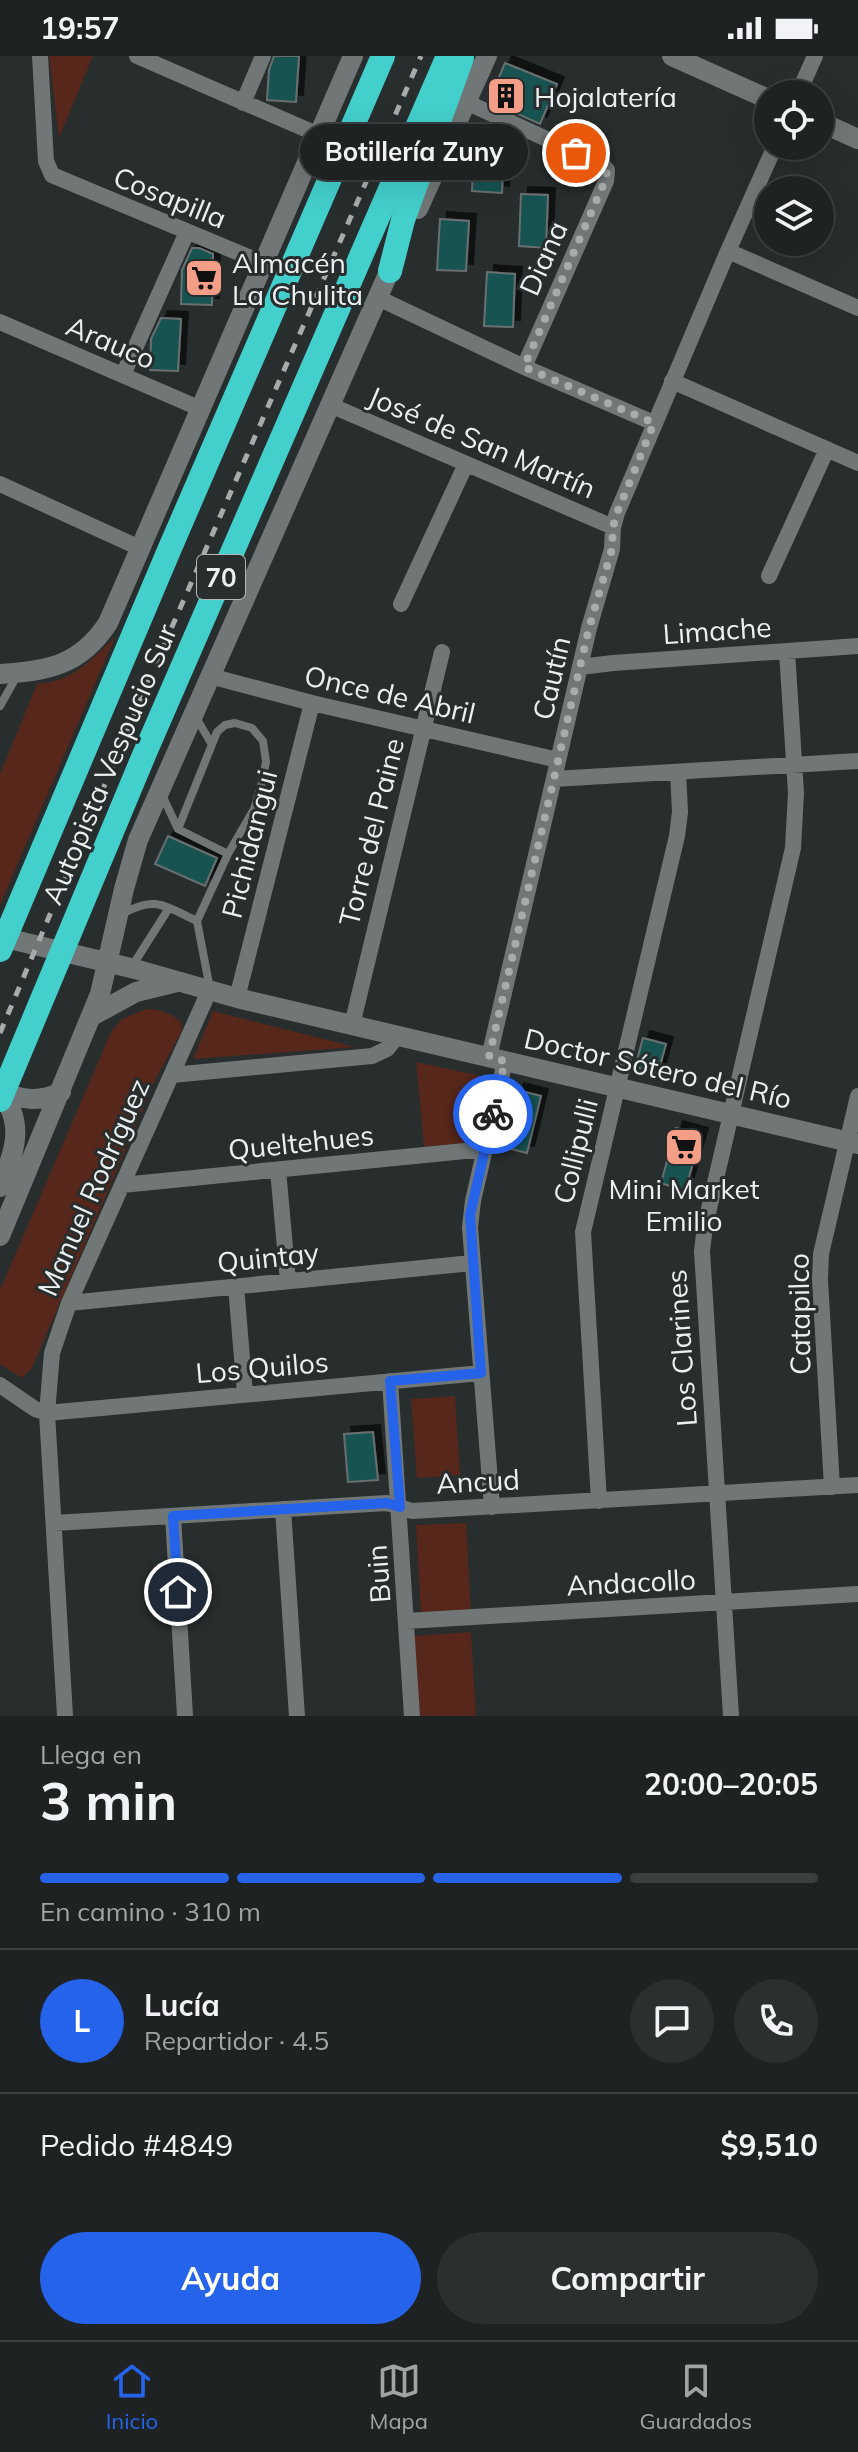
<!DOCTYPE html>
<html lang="es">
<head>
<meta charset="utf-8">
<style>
	:root { --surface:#1e2222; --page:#2b2f2f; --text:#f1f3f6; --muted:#a1a4a5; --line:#3c3f40; --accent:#2563eb }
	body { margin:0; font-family:Mulish,sans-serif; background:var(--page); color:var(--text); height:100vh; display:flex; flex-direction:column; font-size:30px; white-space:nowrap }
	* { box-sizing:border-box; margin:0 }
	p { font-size:26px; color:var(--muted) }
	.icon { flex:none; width:44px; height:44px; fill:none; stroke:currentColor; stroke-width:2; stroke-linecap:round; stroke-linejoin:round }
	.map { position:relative; height:1660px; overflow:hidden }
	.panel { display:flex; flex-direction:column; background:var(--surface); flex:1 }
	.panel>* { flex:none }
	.tools { position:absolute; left:754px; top:24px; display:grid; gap:16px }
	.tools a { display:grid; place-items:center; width:80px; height:80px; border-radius:50%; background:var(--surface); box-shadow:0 8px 32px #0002,0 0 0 2px var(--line); font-size:40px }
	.pin { position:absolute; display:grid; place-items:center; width:68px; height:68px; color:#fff; margin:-34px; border:4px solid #fff; border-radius:50%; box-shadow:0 2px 8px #0007 }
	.courier { position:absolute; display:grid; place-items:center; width:80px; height:80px; margin:-40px; border:6px solid #2563eb; border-radius:50%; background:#fff; color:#222; box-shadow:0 2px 10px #0007 }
	.bubble { position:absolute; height:56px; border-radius:28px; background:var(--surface); box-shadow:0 8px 32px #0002,0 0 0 2px var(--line); font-size:26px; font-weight:700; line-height:56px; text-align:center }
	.headline em { font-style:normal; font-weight:700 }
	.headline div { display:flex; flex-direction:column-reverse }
	.headline { display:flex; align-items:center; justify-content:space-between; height:136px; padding:0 40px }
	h1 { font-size:52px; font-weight:700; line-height:60px }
	.bar { display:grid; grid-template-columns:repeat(4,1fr); gap:12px 8px; align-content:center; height:96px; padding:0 40px }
	.bar i { height:10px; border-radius:6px; background:var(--line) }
	.bar .selected { background:var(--accent) }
	.bar p { grid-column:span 4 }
	.line { display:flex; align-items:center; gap:20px; padding:0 40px; border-top:2px solid var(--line) }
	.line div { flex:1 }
	.round { display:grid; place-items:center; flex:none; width:84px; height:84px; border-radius:42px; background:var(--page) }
	.action { display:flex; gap:16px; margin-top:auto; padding:16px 40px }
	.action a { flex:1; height:92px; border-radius:48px; background:var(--accent); color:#fff; font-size:32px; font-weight:700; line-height:92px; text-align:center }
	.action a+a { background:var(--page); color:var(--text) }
	.status { display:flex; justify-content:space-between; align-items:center; height:56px; padding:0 40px; background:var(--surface); direction:ltr }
	.status svg { height:22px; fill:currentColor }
	.menu { display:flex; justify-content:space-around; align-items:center; height:112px; border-top:2px solid var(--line); background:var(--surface); font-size:22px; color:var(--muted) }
	.menu a { display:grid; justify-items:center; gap:4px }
	.menu .selected { color:var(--accent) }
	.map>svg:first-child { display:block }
</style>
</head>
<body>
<div class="status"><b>19:57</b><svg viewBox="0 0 49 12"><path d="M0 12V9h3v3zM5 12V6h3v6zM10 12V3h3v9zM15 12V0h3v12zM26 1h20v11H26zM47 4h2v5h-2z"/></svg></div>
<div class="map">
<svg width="858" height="1660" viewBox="0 0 858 1660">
	<defs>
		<filter id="shadow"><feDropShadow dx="7" dy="-7" stdDeviation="0" flood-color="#0009"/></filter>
	</defs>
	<rect width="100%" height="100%" fill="#282d2d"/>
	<path fill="#57271b" d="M 49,0 L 93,0 L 59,82 Z
		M 115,581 L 0,849 L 0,718 L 37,628 C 73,625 89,606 115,581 Z
		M 146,953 C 161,954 170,956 181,966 L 182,975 L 157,1020 L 32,1312 L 22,1322 L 0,1308 L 0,1234 L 111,976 L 122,963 Z
		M 213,955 L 355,991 L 193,1003 Z
		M 416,1006 L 486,1021 L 472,1086 L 424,1091 Z
		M 455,1340 L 460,1419 L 417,1422 L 411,1343 Z
		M 466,1467 L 471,1554 L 421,1557 L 416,1469 Z
		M 471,1576 L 476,1660 L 419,1660 L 414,1580 Z"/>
	<path fill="#155251" stroke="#6a706f" stroke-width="2" filter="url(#shadow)" d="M 274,0 L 299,0 L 296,46 L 267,44 L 269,14 Z
		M 505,7 L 557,28 L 540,68 L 489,45 Z
		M 474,84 L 504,85 L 502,137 L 472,135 Z
		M 521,138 L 548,139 L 546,192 L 519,190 Z
		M 440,163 L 469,165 L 466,215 L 437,214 Z
		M 192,192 L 199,192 L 213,198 L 212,249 L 181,248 L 182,214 Z
		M 487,216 L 515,218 L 513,271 L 484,270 Z
		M 161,262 L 181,263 L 178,315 L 150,314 L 151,283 Z
		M 168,780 L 217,802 L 205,830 L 155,808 Z
		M 643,982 L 666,988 L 658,1017 L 635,1011 Z
		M 517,1034 L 541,1040 L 527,1097 L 503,1091 Z
		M 676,1072 L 701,1079 L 685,1135 L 661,1127 Z
		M 373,1376 L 378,1424 L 348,1426 L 344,1378 Z"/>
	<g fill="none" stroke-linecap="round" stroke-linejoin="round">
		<path stroke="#717777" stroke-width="8" d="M 0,650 L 18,618
			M 195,660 L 211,687
			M 161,737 L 178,773 L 228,798
			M 178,773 L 217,676 L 225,669 L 235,667 L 252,672 L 263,685 L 266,706 L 261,731 L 254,753 L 228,798 L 197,865 L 210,933
			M 122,858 C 155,839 165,850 197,865
			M 131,912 L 169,852"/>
		<path stroke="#717777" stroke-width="16" d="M 40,0 L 46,105 L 52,119 L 263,207
			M 137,0 L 319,79
			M 798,38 L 815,0
			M 466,46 L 601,108 L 607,114 L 606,125 L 524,311
			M 243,47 L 263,0
			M 728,195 L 858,252
			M 378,242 L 524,311 L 654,367
			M 0,266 L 201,353
			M 123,319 L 187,176
			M 672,325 L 858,407
			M 330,349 L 613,471
			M 0,428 L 142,493
			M 769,520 L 827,393
			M 401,548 L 466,408
			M 580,611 L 613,607 L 858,590
			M 210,620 L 312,647 L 558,704
			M 554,723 L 858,705
			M 237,942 L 312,647
			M 352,969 L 442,596
			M 489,1001 L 589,572 L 612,493 L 613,471 L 617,457 L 728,195 L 775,90
			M 172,1019 L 372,1000 L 387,993 L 398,979
			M 278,1114 L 288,1225
			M 122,1129 L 485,1093
			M 236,1230 L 245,1338
			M 69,1247 L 472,1207
			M 390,1325 L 412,1660
			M 0,1329 L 35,1353 L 47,1357 L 481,1317
			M 832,1431 L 820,1224 L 821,1198 L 858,1040
			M 599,1445 L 583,1176 L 677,780 L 680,756 L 678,716
			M 492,1451 L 470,1171 L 473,1145 L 505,1005
			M 283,1453 L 297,1660
			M 173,1460 L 185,1660
			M 54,1467 L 387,1447 L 412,1455 L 858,1429
			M 407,1565 L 858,1538
			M 65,1660 L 47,1357 L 52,1297 L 69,1247 L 210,933
			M 731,1660 L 702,1195 L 705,1170 L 793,792 L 796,737 L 787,595"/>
		<path stroke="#717777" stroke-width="20" d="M 672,0 L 768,43
			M 820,66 L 858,83
			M 418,153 L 487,0
			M 0,618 C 47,615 80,610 108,567 L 353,0
			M 0,883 L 14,884 L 135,913 L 237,942 L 858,1088
			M 92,960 L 136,936 L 177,926
			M 0,1034 C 21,1044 39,1047 61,1036
			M 0,1036 C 26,1067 14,1098 0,1131
			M 0,1180 L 100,938 L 124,833 L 138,784 L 396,200"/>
		<path stroke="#43cfcc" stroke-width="24" d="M 390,215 L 403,164 L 462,2
			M 0,894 L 170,492 L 383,0
			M 0,1044 L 144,699 L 448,0"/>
		<path stroke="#a7abab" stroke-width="5" stroke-dasharray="10 10" stroke-linecap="butt" d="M 0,977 L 151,619 L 421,0"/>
	</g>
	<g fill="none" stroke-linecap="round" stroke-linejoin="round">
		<path stroke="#a7acac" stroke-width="8" stroke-dasharray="0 14.4" d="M 493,1058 L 505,1005 L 489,1001 L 589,572 L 612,493 L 613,471 L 617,457 L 654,367 L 524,311 L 607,120 C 605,105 588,102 576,97"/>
		<path stroke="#2563eb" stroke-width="10" d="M 178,1536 L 173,1460 L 387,1447 L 400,1451 L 390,1325 L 481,1317 L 470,1159 L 493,1058"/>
	</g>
	<defs>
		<g id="building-square" transform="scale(2)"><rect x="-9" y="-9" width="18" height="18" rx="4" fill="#f49e88" stroke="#282d2d"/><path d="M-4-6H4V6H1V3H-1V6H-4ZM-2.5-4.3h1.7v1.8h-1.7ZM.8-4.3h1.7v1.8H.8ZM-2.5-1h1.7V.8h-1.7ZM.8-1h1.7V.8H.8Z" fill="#111"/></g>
		<g id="supermarket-square" transform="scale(2)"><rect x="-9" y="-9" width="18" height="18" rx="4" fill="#f49e88" stroke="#282d2d"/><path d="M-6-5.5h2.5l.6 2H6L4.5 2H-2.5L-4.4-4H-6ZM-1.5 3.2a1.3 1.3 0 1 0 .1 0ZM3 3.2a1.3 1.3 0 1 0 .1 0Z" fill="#111"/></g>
	</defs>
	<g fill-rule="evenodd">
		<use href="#building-square" x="506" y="40"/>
		<use href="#supermarket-square" x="204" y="222"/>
		<use href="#supermarket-square" x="684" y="1091"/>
	</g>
	<g text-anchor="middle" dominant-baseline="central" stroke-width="6" stroke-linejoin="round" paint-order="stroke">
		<rect fill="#282d2d" stroke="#b1b6b6" stroke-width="2" x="197" y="499" width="48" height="44" rx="6"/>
		<g font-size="26" font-weight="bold" fill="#ecf0f0">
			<text x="221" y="521">70</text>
		</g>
		<g font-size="28" fill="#ecf0f0" stroke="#282d2d" text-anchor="start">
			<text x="534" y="40">Hojalatería</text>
			<text x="232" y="206">Almacén<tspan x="232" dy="32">La Chulita</tspan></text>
			<text x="684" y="1132" text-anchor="middle">Mini Market<tspan x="684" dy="32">Emilio</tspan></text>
		</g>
		<g font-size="28" fill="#ecf0f0" stroke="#282d2d">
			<text transform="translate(170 141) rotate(22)">Cosapilla</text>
			<text transform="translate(543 202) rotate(-66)">Diana</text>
			<text transform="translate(111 286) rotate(23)">Arauco</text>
			<text transform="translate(482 386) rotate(23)">José de San Martín</text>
			<text transform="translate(717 574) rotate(-4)">Limache</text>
			<text transform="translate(551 622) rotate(-77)">Cautín</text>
			<text transform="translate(390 638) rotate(13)">Once de Abril</text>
			<text transform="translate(109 708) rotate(-67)">Autopista Vespucio Sur</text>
			<text transform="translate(371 776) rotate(-76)">Torre del Paine</text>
			<text transform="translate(249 788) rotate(-76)">Pichidangui</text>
			<text transform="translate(658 1012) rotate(13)">Doctor Sótero del Río</text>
			<text transform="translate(301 1086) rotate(-6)">Queltehues</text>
			<text transform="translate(575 1095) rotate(-76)">Collipulli</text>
			<text transform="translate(93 1131) rotate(-66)">Manuel Rodríguez</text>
			<text transform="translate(268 1201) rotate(-6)">Quintay</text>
			<text transform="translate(799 1258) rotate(-91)">Catapilco</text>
			<text transform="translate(681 1292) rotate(-94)">Los Clarines</text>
			<text transform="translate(262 1311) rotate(-5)">Los Quilos</text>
			<text transform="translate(478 1425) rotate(-3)">Ancud</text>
			<text transform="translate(378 1518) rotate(-94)">Buin</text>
			<text transform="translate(631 1526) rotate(-3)">Andacollo</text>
		</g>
	</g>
</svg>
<div class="tools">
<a><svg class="icon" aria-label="locate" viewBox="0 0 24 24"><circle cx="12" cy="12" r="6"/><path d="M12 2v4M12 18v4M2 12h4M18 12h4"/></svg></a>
<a><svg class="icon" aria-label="layers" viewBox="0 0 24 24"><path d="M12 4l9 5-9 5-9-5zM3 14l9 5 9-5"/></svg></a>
</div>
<div class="pin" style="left:576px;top:97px;background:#ea580c"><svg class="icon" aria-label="bag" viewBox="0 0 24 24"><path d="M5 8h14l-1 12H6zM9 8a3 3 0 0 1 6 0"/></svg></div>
<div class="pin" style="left:178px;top:1536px;background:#1f2937"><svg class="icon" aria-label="home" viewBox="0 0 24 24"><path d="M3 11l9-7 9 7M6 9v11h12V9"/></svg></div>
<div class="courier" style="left:493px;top:1058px"><svg class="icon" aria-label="bike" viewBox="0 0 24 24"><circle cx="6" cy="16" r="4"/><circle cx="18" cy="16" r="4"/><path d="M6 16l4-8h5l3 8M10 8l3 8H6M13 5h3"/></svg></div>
<div class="bubble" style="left:300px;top:68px;width:228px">Botillería Zuny</div>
</div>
<section class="panel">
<div class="headline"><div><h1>3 min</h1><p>Llega en</p></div><em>20:00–20:05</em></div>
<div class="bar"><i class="selected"></i><i class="selected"></i><i class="selected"></i><i></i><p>En camino · 310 m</p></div>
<div class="line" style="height:144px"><b class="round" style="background:var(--accent);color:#fff">L</b><div><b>Lucía</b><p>Repartidor · 4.5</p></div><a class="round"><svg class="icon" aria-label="chat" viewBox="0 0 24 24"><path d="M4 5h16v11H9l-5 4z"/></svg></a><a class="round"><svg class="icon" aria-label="phone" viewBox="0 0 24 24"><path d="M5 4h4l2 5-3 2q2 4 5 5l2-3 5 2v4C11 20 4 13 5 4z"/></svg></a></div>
<div class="line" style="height:104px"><div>Pedido #4849</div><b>$9,510</b></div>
<div class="action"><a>Ayuda</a><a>Compartir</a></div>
</section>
<nav class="menu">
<a class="selected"><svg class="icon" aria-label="home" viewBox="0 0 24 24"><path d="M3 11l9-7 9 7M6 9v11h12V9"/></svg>Inicio</a>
<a><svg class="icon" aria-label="map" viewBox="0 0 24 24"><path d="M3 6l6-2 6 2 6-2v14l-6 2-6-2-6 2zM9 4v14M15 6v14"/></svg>Mapa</a>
<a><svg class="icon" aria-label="saved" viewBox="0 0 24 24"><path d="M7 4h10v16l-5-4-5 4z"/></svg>Guardados</a>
</nav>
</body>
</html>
